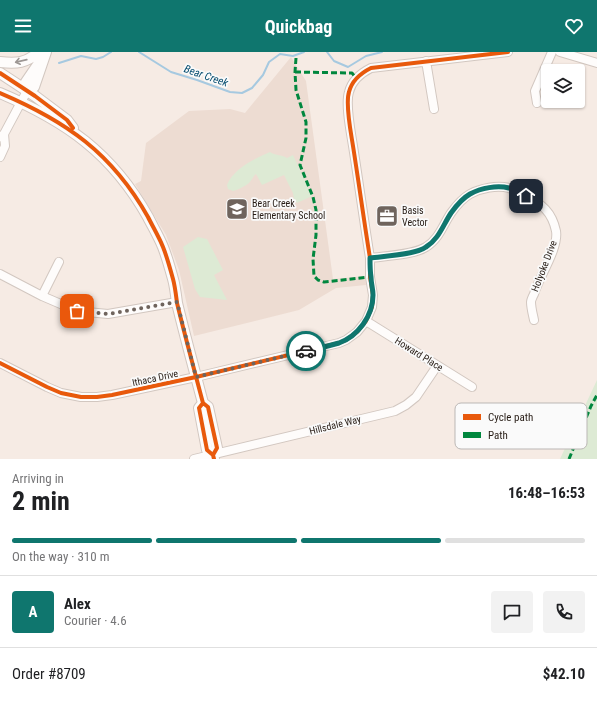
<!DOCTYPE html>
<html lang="en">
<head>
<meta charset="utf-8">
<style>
	:root { --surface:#fff; --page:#f2f2f2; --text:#202124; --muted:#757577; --line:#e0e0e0; --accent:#0f766e }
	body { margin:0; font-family:"Roboto Condensed",sans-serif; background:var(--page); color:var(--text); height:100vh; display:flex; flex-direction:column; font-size:15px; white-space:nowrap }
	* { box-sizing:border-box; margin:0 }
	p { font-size:13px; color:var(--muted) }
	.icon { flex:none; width:22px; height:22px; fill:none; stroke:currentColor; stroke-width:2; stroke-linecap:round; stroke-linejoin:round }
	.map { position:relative; height:407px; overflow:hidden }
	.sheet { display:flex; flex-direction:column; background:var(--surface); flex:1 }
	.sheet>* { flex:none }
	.buttons { position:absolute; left:541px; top:12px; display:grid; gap:8px }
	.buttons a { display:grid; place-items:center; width:44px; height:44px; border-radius:4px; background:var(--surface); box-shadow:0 1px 3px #0004; font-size:20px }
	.pin { position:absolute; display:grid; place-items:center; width:34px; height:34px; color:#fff; margin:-17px; border-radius:8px; box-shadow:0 2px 6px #0006 }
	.courier { position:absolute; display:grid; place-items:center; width:40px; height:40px; margin:-20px; border:3px solid #0f766e; border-radius:50%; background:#fff; color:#222; box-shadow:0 1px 5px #0007 }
	.overview em { font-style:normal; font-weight:700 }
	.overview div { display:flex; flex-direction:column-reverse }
	.overview { display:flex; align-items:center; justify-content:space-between; height:68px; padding:0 12px }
	h1 { font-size:26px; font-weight:700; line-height:30px }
	.bar { display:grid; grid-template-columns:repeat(4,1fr); gap:6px 4px; align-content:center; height:48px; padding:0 12px }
	.bar i { height:5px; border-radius:3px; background:var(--line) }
	.bar .selected { background:var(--accent) }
	.bar p { grid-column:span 4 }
	.line { display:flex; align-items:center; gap:10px; padding:0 12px; border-top:1px solid var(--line) }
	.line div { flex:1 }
	.round { display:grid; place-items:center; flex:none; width:42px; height:42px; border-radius:4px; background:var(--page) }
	header { display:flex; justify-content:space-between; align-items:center; height:52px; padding:0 12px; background:var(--accent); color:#fff; font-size:18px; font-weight:700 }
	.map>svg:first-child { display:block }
</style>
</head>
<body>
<header><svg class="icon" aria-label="menu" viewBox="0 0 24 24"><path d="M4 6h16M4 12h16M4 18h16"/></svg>Quickbag<svg class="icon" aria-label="heart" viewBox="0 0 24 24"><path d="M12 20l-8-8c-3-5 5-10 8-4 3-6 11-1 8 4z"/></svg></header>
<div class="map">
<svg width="597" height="407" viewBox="0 0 597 407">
	<rect width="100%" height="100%" fill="#f6ebe4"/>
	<path fill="#eddcd2" d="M 291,5 L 306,29 L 333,227 L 365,224 L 366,233 L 336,236 L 299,258 L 194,284 L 179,218 L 166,183 L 135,132 L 141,129 L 146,91 L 189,59 L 230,57 L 245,61 Z"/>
	<path fill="#ddead4" d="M 270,100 C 275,104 281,102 287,106 L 293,103 L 312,144 L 297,151 L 294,147 L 293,141 L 284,123 L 262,133 L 256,122 C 253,124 252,128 249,131 C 245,134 238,138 233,139 L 228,137 L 227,133 C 234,116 254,107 270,100 Z
		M 198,185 L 207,187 L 223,218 L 214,223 L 227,248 L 200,245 L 195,237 L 183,195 Z
		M 597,328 L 597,407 L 560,407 Z"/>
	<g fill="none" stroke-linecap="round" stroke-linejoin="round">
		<path stroke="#a6c9e0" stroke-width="2" d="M 139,0 L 171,20 L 197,28 L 230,40 L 242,41 L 252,36 L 263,23 L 269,10 L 280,2 L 293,4 L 304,0
			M 327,0 L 334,9 L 348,15 L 366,4 L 382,0
			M 59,11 L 81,4 L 96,7 L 103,5 L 111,0"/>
		<g stroke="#d2c7c0" stroke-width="10">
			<path id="minor" d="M 560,0 L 597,11
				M 426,9 L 434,57
				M 537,51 L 535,39 L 552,0
				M 0,85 L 4,82 L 27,39
				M 0,105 L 5,94 L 4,82
				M 370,206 C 384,204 414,203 426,195 C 439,187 443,173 451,161 C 456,154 463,146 470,142 C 481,136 497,133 509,136 C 514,138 520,141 526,144 C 542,152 552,160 556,179 C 559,196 539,225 534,242 C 533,244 531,248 531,250 C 531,256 533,263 534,268
				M 0,222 L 42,244 L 77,259 L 108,262 L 177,250
				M 42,244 L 59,210
				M 366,269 L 472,335
				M 0,311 L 47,335 L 61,341 L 81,345 L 97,345 L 112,343 L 196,325 L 339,291 L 346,288 L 357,280 L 366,269 L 372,255 L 373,243 L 370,225 L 370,206 C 364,169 359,132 353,94 C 351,81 345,52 349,40 C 352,28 361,21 371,16 L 508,0
				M 194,407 L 395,359 L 406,353 L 416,345 L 437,314"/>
		</g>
		<g stroke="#d2c7c0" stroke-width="12">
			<path id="tertiary" d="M 0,10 C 17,12 26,11 39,0
				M 0,21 L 35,44 L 67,68 L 73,76
				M 27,39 L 34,35 L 46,0
				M 27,39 L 26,30 L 39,11
				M 0,41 C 66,69 112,101 148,165 C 153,175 159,185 163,195 C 167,205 170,216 173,227 C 175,234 176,243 177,251 C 185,284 194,317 203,351 L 208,355 L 217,396 L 213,403 L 214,407
				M 203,351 L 199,356 L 207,398 L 213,403"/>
		</g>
		<use href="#minor" stroke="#fefcfb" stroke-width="8"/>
		<use href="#tertiary" stroke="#fefcfb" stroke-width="10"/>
		<path stroke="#00873e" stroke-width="3" stroke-dasharray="6 3" stroke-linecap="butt" d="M 296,6 L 295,20 L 296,38 L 306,70 L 306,86 L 300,113 L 313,145 L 316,158 L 316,183 L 313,207 L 314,224 L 318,228 L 324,230 L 370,225
			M 295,20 L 352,21 L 356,26
			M 569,407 L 591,354 L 597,343"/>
		<g stroke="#fafafa" stroke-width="6">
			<path id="cycleway" d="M 0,21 L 35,44 L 67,68 L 73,76
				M 0,41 C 66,69 112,101 148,165 C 153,175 159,185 163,195 C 167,205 170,216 173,227 C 175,234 176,243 177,251 C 185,284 194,317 203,351 L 208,355 L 217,396 L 213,403 L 214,407
				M 0,311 L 47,335 L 61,341 L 81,345 L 97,345 L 112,343 L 196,325 L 339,291 L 346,288 L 357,280 L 366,269 L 372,255 L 373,243 L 370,225 L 370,206 C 364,169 359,132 353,94 C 351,81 345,52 349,40 C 352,28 361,21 371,16 L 508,0
				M 203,351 L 199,356 L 207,398 L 213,403"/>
		</g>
		<use href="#cycleway" stroke="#e8590c" stroke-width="4"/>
	</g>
	<defs><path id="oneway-shaft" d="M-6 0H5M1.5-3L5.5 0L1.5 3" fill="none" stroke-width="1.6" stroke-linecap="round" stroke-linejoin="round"/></defs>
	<use stroke="#9d9794" href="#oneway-shaft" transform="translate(21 9) rotate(167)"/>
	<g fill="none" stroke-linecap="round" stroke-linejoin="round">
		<path stroke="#6f645d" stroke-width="4" stroke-dasharray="0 7.2" d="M 77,259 L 108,262 L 177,250 L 196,325 L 306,299"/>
		<path stroke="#0f766e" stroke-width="5" d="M 306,299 C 317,297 328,294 339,291 C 358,284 373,264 373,243 C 373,237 371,231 371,225 C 370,219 370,213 370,206 C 384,204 415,203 426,195 C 439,187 443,173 451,161 C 456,154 463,146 470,142 C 481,136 497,133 509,136 C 515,138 520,141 526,144"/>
	</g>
	<defs>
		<g id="school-square" transform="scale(1.15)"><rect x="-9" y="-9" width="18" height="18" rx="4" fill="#6f645d" stroke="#fafafa"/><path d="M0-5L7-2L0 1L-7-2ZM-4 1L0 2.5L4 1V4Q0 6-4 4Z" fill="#fff"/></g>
		<g id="office-square" transform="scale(1.15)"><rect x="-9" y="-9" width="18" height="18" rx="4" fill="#6f645d" stroke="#fafafa"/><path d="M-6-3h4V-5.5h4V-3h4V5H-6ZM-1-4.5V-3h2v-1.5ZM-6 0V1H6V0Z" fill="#fff"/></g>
	</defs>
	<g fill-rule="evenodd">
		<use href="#school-square" x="237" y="157"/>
		<use href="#office-square" x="387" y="164"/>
	</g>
	<g text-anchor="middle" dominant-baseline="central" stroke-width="3.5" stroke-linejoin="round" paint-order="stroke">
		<g font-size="10" fill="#271c15" stroke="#fafafa" text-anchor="start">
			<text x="252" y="151">Bear Creek<tspan x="252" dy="12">Elementary School</tspan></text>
			<text x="402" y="158">Basis<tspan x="402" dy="12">Vector</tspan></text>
		</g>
		<g font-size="10" fill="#271c15" stroke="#fafafa">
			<text transform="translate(544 214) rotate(-69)">Holyoke Drive</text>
			<text transform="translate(419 302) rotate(32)">Howard Place</text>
			<text transform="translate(155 326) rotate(-12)">Ithaca Drive</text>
			<text transform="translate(335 373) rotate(-14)">Hillsdale Way</text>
		</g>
		<g font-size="11" font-style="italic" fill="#034b6e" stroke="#fafafa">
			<text transform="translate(206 24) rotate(19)">Bear Creek</text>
		</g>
	</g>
	<rect x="455" y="351" width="132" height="46" rx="6" fill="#fafafa" stroke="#bbb7b5" stroke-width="1"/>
	<rect x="463" y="362" width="18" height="6" fill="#e8590c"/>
	<rect x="463" y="380" width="18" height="6" fill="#00873e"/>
	<g font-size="11" fill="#271c15">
		<text x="488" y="369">Cycle path</text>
		<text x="488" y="387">Path</text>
	</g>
</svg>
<div class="buttons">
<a><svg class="icon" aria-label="layers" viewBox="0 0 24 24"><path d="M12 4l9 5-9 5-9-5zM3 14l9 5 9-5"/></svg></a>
</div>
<div class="pin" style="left:77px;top:259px;background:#ea580c"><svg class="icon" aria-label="bag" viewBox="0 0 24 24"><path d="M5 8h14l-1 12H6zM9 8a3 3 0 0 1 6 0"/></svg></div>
<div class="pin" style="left:526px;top:144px;background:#1f2937"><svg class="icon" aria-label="home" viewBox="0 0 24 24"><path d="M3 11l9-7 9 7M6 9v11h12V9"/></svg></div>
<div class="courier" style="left:306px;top:299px"><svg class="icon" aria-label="car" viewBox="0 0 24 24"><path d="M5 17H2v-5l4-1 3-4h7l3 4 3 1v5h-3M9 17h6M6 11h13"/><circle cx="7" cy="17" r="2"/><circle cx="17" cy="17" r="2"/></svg></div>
</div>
<section class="sheet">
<div class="overview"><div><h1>2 min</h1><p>Arriving in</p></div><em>16:48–16:53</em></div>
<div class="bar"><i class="selected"></i><i class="selected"></i><i class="selected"></i><i></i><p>On the way · 310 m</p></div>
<div class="line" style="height:72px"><b class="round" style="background:var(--accent);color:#fff">A</b><div><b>Alex</b><p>Courier · 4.6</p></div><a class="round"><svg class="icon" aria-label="chat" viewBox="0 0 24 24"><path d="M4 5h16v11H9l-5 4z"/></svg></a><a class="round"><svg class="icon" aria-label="phone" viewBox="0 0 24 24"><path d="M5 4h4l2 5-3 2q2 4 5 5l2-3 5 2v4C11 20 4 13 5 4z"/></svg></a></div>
<div class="line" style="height:52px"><div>Order #8709</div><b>$42.10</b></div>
</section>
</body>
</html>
